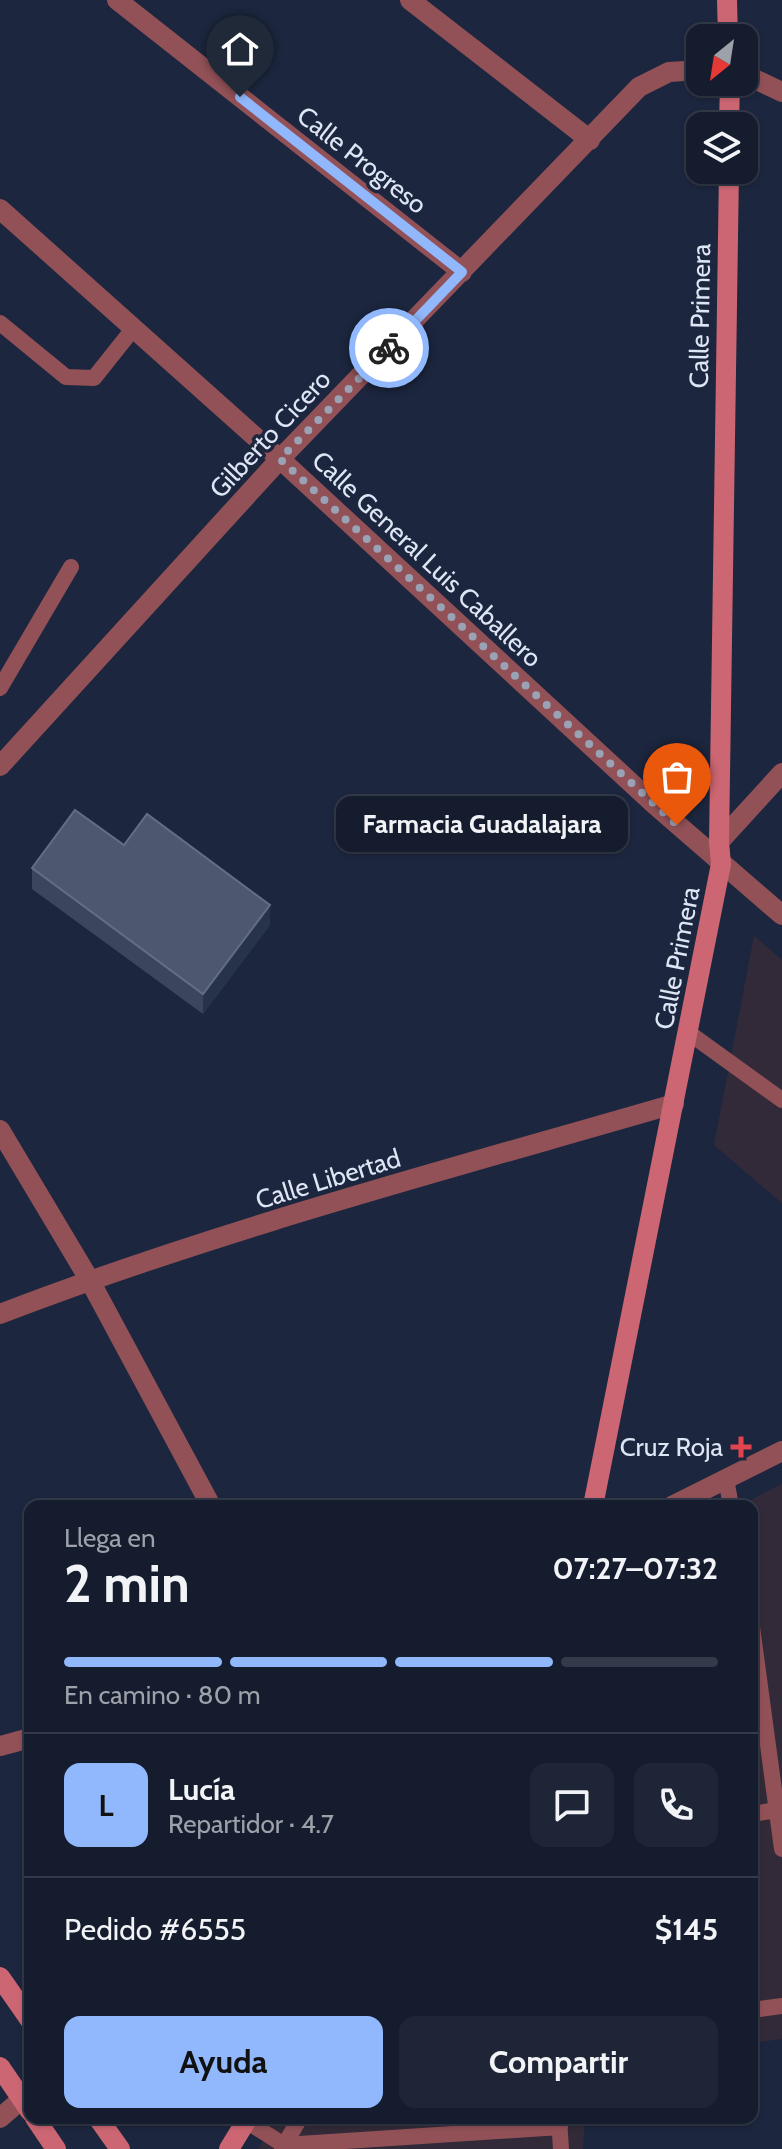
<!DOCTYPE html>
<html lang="es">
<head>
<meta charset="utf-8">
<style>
	:root { --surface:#151c2e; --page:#1e2536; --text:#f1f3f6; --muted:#9da1aa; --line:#343a4a; --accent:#91b8fd }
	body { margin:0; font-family:Cabin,sans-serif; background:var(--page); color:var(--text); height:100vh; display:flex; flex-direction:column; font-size:30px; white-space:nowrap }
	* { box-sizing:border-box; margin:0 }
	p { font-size:26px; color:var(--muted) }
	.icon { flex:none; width:44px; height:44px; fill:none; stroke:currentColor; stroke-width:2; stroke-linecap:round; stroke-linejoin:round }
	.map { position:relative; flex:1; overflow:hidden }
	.sheet { position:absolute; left:24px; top:1500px; width:734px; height:624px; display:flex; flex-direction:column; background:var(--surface); border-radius:16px; box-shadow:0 2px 6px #0004,0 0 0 2px var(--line) }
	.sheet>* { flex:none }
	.needle { width:52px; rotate:210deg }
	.buttons { position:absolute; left:686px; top:24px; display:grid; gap:16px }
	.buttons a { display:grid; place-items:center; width:72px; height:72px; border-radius:16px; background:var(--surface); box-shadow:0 2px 6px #0004,0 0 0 2px var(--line); font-size:40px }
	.pin { position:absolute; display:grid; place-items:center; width:68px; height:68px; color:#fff; margin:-82px -34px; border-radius:50% 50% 50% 0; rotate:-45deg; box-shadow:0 0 8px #0007 }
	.pin .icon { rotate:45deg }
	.courier { position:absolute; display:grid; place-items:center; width:80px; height:80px; margin:-40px; border:6px solid #91b8fd; border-radius:50%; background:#fff; color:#222; box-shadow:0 2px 10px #0007 }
	.bubble { position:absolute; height:56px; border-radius:16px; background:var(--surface); box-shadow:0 2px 6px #0004,0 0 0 2px var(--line); font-size:26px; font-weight:700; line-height:56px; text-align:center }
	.head em { font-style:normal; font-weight:700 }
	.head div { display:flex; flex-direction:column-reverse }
	.head { display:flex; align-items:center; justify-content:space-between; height:136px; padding:0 40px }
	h1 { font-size:52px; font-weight:700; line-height:60px }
	.bar { display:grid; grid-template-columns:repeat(4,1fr); gap:12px 8px; align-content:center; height:96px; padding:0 40px }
	.bar i { height:10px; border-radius:6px; background:var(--line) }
	.bar .on { background:var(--accent) }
	.bar p { grid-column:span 4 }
	.line { display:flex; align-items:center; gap:20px; padding:0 40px; border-top:2px solid var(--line) }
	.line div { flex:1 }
	.round { display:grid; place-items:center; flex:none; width:84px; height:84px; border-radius:16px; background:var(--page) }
	.action { display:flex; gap:16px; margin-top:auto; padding:16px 40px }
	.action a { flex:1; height:92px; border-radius:16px; background:var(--accent); color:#111; font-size:32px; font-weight:700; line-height:92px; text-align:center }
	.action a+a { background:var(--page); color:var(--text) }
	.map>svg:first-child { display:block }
</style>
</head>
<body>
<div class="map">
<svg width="782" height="2149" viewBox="0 0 782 2149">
	<rect width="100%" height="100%" fill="#1c263e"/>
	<path fill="#332a39" d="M 754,936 L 782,960 L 782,1203 L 714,1145 Z
		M 782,1484 L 782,2039 L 752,2043 L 752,1506 L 739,1506 Z
		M 277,2118 L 585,2118 L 583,2149 L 258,2149 Z"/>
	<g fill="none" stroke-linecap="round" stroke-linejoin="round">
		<path stroke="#915157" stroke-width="16" d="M 0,323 L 66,377 L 94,378 L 133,329
			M 0,688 L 71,567
			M 689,1033 L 782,1100
			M 726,1479 L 731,1506
			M 752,1627 L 782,1849
			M 752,1814 L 777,1810
			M 752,2010 L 782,2006
			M 559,2118 L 561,2149
			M 246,2121 L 284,2145 L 560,2127
			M 282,2149 L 300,2118"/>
		<path stroke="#915157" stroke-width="20" d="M 117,0 L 462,272
			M 410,0 L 590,140
			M 744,74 L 782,92
			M 0,209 L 280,459 L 655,805 L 782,915
			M 0,766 L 280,459 L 639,87 L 669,72 L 700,70
			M 719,842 L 782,773
			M 0,1130 L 89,1279 L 211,1506
			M 0,1314 C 218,1230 450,1169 674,1104
			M 672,1506 L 782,1451
			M 0,1746 L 30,1738
			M 0,2118 L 22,2099"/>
		<path stroke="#cc6672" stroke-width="20" d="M 727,0 L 728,38
			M 729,126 L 730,82
			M 593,1506 L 721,864 L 719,842 L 729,170
			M 0,1977 L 30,2020
			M 0,2067 L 30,2111
			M 35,2118 L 56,2149
			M 98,2118 L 120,2149
			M 229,2149 L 248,2118"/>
	</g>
	<path fill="#3b465e" d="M 124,845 L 270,925 L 203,1014 L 32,889 L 32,868 Z"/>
	<path fill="#27324b" d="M 270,905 L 270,925 L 203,1014 L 203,994 Z"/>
	<path fill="#4d576f" stroke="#646d84" stroke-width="2" d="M 75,810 L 124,845 L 147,814 L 270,905 L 203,994 L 32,868 Z"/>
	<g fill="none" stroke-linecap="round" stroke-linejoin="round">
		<path stroke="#9aa2b5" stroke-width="8" stroke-dasharray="0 14.4" d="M 389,348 L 280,459 L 677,825"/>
		<path stroke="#91b8fd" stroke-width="10" d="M 240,97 L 462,272 L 389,348"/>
	</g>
	<path fill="#e0444e" stroke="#1c263e" stroke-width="3" d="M737 1435h8v8h8v8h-8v8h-8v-8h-8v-8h8z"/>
	<g text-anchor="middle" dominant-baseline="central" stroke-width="7" stroke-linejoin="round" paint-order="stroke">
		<g font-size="26" fill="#dee5f5" stroke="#1c263e">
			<text transform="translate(362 160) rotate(38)">Calle Progreso</text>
			<text transform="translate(700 316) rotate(-89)">Calle Primera</text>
			<text transform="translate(270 434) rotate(-47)">Gilberto Cicero</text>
			<text transform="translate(427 559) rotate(43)">Calle General Luis Caballero</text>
			<text transform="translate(677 958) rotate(-79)">Calle Primera</text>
			<text transform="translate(328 1179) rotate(-17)">Calle Libertad</text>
		</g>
		<g font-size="26" fill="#dee5f5" stroke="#1c263e" text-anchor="end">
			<text x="723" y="1447">Cruz Roja</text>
		</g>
	</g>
</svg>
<div class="buttons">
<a><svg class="needle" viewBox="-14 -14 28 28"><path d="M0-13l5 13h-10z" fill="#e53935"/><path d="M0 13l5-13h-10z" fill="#9da1aa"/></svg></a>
<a><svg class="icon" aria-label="layers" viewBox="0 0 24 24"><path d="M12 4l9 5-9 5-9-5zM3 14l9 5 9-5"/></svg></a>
</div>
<div class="pin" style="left:677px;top:825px;background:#ea580c"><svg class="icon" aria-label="bag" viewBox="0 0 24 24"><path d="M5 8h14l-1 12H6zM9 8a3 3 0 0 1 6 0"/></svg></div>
<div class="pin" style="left:240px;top:97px;background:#1f2937"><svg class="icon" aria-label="home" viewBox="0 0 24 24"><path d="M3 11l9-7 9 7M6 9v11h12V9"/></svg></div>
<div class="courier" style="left:389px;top:348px"><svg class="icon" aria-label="bike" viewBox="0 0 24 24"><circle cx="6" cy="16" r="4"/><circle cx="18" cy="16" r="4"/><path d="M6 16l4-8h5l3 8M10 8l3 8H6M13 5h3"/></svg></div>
<div class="bubble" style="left:336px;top:796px;width:292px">Farmacia Guadalajara</div>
<section class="sheet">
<div class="head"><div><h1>2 min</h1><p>Llega en</p></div><em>07:27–07:32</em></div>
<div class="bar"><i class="on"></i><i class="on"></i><i class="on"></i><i></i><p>En camino · 80 m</p></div>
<div class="line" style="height:144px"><b class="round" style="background:var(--accent);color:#111">L</b><div><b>Lucía</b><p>Repartidor · 4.7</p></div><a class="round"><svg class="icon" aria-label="chat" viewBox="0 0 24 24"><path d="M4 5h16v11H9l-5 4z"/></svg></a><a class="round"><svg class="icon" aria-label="phone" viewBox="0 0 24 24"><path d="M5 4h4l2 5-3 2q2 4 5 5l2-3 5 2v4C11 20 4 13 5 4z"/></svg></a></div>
<div class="line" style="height:104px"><div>Pedido #6555</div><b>$145</b></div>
<div class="action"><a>Ayuda</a><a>Compartir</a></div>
</section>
</div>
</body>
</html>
